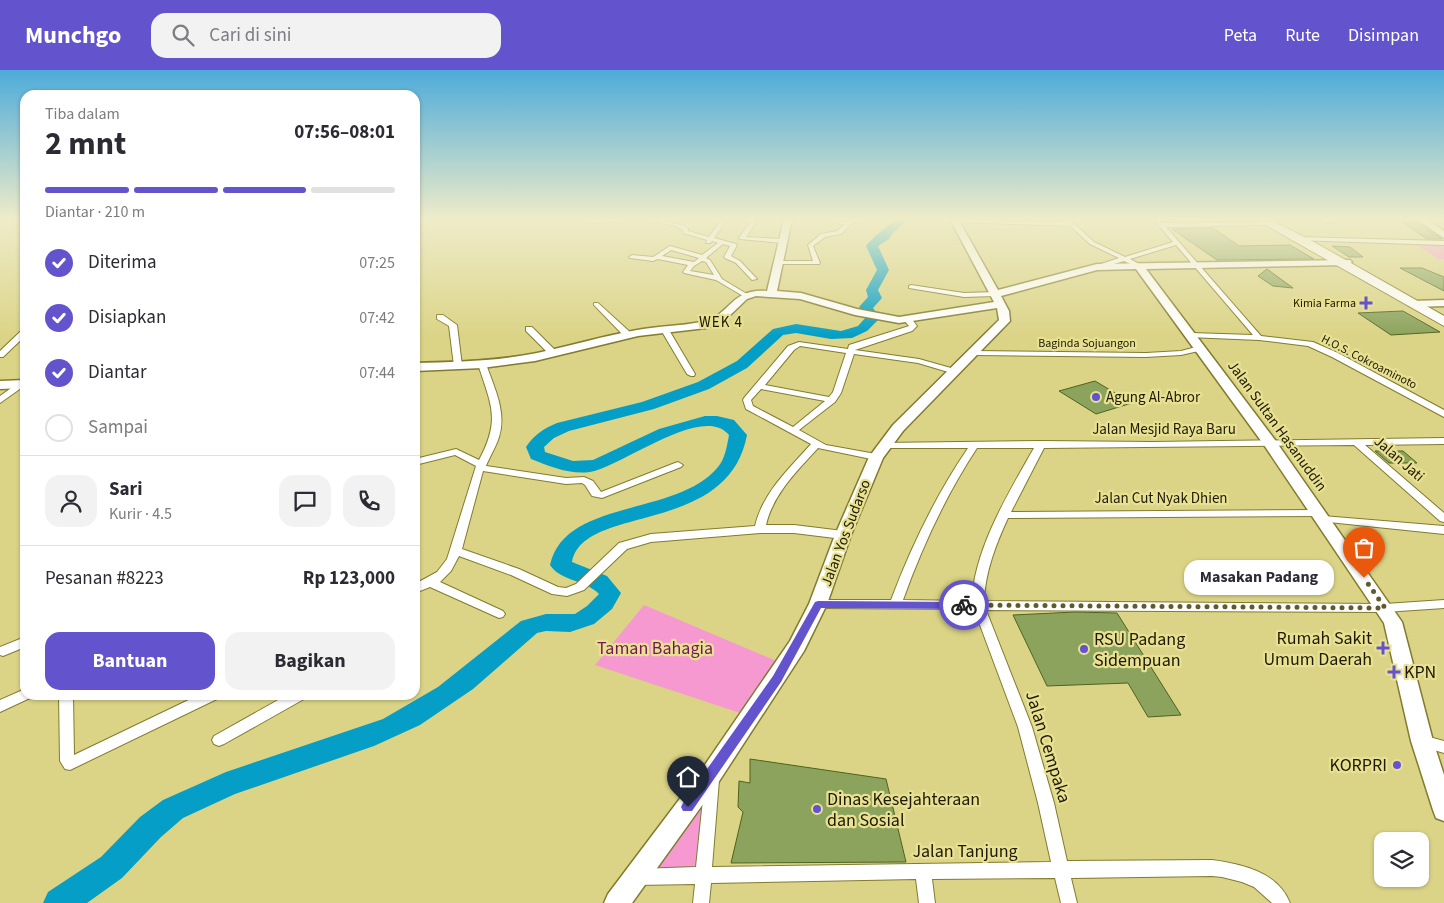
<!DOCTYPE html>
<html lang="id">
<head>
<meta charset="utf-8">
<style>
	:root { --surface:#fff; --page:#f2f2f3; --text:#2b2b33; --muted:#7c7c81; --line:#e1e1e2; --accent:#6353cc }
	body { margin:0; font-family:"Source Sans 3",sans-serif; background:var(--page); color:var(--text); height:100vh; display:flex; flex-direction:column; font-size:19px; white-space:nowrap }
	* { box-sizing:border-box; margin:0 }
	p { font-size:16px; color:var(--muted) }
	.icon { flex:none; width:28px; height:28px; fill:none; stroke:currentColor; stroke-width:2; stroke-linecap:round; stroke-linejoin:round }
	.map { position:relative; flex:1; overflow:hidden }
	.sheet { position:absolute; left:20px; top:20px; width:400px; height:610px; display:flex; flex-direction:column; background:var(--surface); border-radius:15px; box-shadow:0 1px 4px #0004 }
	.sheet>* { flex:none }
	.controls { position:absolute; left:1374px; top:762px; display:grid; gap:10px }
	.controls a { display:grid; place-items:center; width:55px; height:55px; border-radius:10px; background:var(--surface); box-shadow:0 1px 4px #0004; font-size:25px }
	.pin { position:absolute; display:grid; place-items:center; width:42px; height:42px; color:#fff; margin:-51px -21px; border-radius:50% 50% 50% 0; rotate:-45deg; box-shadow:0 0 5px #0007 }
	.pin .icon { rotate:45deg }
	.courier { position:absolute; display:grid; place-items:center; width:50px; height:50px; margin:-25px; border:4px solid #6353cc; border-radius:50%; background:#fff; color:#222; box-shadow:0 1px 6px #0007 }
	.bubble { position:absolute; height:35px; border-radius:15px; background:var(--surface); box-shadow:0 1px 4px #0004; font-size:16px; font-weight:700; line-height:35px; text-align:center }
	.head em { font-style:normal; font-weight:700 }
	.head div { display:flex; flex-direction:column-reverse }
	.head { display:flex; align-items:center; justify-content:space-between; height:85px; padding:0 25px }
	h1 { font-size:32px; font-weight:700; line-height:38px }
	.bar { display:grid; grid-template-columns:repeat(4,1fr); gap:8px 5px; align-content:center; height:60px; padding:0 25px }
	.bar i { height:6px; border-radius:4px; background:var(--line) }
	.bar .on { background:var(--accent) }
	.bar p { grid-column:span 4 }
	.line { display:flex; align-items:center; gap:12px; padding:0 25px; border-top:1px solid var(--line) }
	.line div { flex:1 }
	.round { display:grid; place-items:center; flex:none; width:52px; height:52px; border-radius:15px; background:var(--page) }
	ol { padding:0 25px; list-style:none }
	li { display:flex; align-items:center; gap:15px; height:55px }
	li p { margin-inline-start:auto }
	li .icon { padding:5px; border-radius:50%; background:var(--accent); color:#fff; stroke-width:4 }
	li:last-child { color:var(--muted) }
	li i { width:28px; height:28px; border:2px solid var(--line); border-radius:50% }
	.action { display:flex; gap:10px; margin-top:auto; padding:10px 25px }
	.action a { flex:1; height:58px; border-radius:15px; background:var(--accent); color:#fff; font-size:20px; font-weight:700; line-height:58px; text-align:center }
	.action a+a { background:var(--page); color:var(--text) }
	header { display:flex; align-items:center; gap:30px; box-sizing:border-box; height:70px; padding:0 25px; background:var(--accent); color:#fff }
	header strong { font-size:24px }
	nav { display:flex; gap:28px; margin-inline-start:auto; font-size:18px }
	.search { width:350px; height:45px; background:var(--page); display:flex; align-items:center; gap:12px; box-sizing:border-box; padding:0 18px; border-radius:15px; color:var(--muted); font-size:19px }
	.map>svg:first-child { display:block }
</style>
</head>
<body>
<header>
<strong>Munchgo</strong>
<div class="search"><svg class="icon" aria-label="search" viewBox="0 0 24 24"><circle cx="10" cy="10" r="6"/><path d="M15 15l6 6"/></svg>Cari di sini</div>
<nav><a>Peta</a><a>Rute</a><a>Disimpan</a></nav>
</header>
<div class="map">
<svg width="1444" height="833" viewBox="0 0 1444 833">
	<rect width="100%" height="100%" fill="#dbd487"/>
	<path fill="#f699d0" d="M 1414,173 L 1444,175 L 1444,189 L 1438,189 Z
		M 644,535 L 779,592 L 746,645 L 595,595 Z
		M 709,710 L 701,802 L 642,803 Z"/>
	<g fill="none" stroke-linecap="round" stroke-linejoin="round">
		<path fill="#049ec6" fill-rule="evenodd" d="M 893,149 L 903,149 L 904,153 L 892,164 L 889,169 L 878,176 L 889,200 L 878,220 L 882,228 L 873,238 L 880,248 L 867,261 L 852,268 L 831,269 L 796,263 L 783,265 L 747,298 L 709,319 L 654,339 L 569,361 L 554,368 L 544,377 L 545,382 L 573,391 L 593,390 L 659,359 L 705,346 L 717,346 L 734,350 L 747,365 C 728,467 583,433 572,492 L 607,506 L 621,523 L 612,539 L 594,554 L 570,562 L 546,561 L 537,563 L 473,619 L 420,655 L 374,676 L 235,724 L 183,748 L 161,767 L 122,808 L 87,833 L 43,833 L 48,822 L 101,787 L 140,747 L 163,730 L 226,702 L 383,649 L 438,617 L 521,551 L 546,544 L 575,544 L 587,536 L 599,524 C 586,510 560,511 550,495 C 565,428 677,447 718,397 C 725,389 727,376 729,365 C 703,333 623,396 590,402 C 570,405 549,396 531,389 L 526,377 C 534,365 543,359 557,353 L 642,332 L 698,312 L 737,291 L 773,259 L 796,254 L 841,261 L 858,256 L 866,247 L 859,237 L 868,227 L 866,220 L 877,200 L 866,176 C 870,170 886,157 893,152 Z"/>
	</g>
	<path fill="#8ca35d" stroke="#4f631d" d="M 1404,149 L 1411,149 L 1442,169 L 1427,169 L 1402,152 Z
		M 1213,158 L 1239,176 L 1290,175 L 1314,189 L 1217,190 L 1172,159 Z
		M 1332,176 L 1350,177 L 1363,187 L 1349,187 Z
		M 1400,198 L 1422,198 L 1444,207 L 1444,221 Z
		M 1267,199 L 1293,218 L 1273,216 L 1258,206 Z
		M 1403,241 L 1440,262 L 1391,265 L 1358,243 Z
		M 1095,311 L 1132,333 L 1096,344 L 1059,321 Z
		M 1375,381 L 1403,381 L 1417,393 L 1389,393 Z
		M 1075,542 L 1117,543 L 1181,645 L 1148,647 L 1128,613 L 1047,616 L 1013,545 Z
		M 750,689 L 886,709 L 906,792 L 731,793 L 743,742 L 738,737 L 739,711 L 750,713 Z"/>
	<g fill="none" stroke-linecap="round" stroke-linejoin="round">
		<g stroke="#827b2e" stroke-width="2">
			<path id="street" d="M 592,149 L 626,149 L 623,151 L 589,153 L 586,151 Z
				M 642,149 C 658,149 674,151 688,158 L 688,161 L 709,167 L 720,152 L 700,149 L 725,150 L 726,151 L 714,168 L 736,174 L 737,175 L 731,186 L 740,191 L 757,209 L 752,210 L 736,193 L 725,188 L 724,187 L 730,176 L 723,174 L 706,188 L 710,190 L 722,209 L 747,224 L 747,226 L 743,226 L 716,210 L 684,203 L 683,202 L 688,195 L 658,189 L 653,191 L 630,188 L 629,187 L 632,185 L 653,187 L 670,176 L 702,185 L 718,173 L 712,171 L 710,173 L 706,173 L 707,170 L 683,163 L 683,160 L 675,156 ZM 671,180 L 699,188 L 694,192 L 662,186 ZM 702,191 L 706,192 L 714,205 L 690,201 L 694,196 Z
				M 737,149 L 753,149 L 757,151 L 746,167 L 782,169 L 785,171 L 782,173 L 740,169 L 739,168 L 750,152 Z
				M 826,149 L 836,149 L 846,152 L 852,149 L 870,149 L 852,153 L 841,164 L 825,167 L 813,176 L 820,193 L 819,194 L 777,194 L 776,193 L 779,191 L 813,191 L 808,175 L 821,164 L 837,161 L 844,155 Z
				M 953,149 L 1066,152 L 1065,149 L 1069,149 L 1094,172 L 1125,187 L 1173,172 L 1153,149 L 1159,149 L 1163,153 L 1269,152 L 1269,154 L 1267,155 L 1166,157 L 1261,266 L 1313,272 L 1338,283 L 1444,340 L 1444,347 L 1332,287 L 1308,276 L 1259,270 L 1188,267 L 1188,263 L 1191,263 L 1253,265 L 1176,175 L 1130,189 L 1141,195 L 1141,197 L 1137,197 L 1124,191 L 1097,199 L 1095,198 L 1095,196 L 1119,188 L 1090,174 L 1070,156 L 955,152 Z
				M 1322,149 L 1329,149 L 1333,152 L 1328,153 Z
				M 1299,167 L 1444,171 L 1444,175 L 1297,170 L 1296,169 Z
				M 911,215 L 964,223 L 995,222 L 998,224 L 995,226 L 964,227 L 909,218 L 909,216 Z
				M 594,233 L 598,233 L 631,263 L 631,267 L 625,267 L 594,235 Z
				M 437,245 L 443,245 L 457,255 L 462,296 L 461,298 L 455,298 L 454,296 L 449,256 L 437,249 Z
				M 905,248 L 911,248 L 917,256 L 912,261 L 855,280 L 919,289 L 958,300 L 959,302 L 955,304 L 918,293 L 854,284 L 841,323 L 835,332 L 799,360 L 826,375 L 876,384 L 881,387 L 876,390 L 818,378 C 797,401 773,424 766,455 L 794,455 L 843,461 L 847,462 L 848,465 L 847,468 L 843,469 L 794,463 L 760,463 L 651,472 L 627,479 L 584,520 L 567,526 L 552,524 L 511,505 L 459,486 L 451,501 L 440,512 L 503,541 L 505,544 L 503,547 L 499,548 L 430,517 L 415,523 L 415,514 L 437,502 L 447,489 L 476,396 L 455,385 L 415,395 L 415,389 L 456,379 L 479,390 C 501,349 491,335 478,294 L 479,292 L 482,292 L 486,294 C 494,317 507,342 499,367 C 496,377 490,386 486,396 L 566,408 L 584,407 L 593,411 L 601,422 L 675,393 L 678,392 L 683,395 L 681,397 L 602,428 L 592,426 L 585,415 L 582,413 L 566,414 L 483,401 L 462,479 L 519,499 L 558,517 L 566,518 L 576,514 L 619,473 L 651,464 L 755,456 C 763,422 789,399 811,374 L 746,339 L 743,330 L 744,328 L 788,276 L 799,272 L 848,279 L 849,275 L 906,257 L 909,256 L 904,250 ZM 800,276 L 846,283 L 833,322 L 829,327 L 765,315 L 794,280 ZM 761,319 L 825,331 L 793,357 L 753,336 L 751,330 Z
				M 526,257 L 532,257 L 556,281 L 556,285 L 550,285 L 526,261 Z
				M 662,258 L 665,258 L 669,260 L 695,304 L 694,306 L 691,306 L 687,304 L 661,260 Z
				M 22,260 L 25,260 L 25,266 L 3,287 L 0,287 L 0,281 Z
				M 1200,276 L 1203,276 L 1203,280 L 1181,285 L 1146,287 L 974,285 L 970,283 L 974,281 L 1146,283 L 1181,281 Z
				M 21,311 L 25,314 L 24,316 L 0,333 L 0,326 Z
				M 1444,368 L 1444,374 L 1365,375 L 1444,443 L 1444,452 L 1440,451 L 1354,375 L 1044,378 L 1011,442 L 1319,440 L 1324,443 L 1319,446 L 1008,448 C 996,474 985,502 984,531 L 1385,534 L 1444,530 L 1444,538 L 1385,542 L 986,540 L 1032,657 L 1054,733 L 1067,791 L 1212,790 C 1242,794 1278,802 1290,833 L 1272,833 L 1254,817 L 1242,812 L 1222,807 L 1212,806 L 1071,808 L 1077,833 L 1061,833 L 1055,808 L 932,809 L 935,833 L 919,833 L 916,809 L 711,813 L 709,833 L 693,833 L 695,814 L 637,815 L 631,813 L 629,807 L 631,801 L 637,799 L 696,797 L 705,710 L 707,705 L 712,703 L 717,705 L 719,710 L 712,797 L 1051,792 L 1038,733 L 1018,657 L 974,539 L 818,538 L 814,537 L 812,534 L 814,531 L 818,530 L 891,530 C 911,477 936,425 968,378 L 884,378 L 879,375 L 881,373 L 1041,371 L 1153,372 ZM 977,378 L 1034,378 C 1009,422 974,479 972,531 L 903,530 C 922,477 946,425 977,378 Z
				M 1323,446 L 1444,456 L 1444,464 L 1319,451 L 1318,449 Z
				M 25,567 L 25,577 L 3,586 L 0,585 L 0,577 Z
				M 25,619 L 25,625 L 31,625 L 30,628 L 0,642 L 0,630 Z
				M 59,625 L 73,625 L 74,685 L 199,625 L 219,625 L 217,629 L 70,700 L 65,699 L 60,691 Z
				M 287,625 L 306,625 L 304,629 L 224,674 L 219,676 L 214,674 L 212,670 L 214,666 Z
				M 1422,665 L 1444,671 L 1444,683 L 1417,675 L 1415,671 L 1417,667 Z"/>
		</g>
		<g stroke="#827b2e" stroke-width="3">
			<path id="secondary" d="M 784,149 L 792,149 L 777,221 L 801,223 L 857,239 L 899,247 L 994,232 L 950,149 L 958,149 L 998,220 L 1097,194 L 1350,190 L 1352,192 L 1347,195 L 1146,199 L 1275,370 L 1402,552 L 1433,671 L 1444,705 L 1444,751 L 1436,748 L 1433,740 L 1411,671 L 1384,553 L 1264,375 L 1136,199 L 1097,200 L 1001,226 L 1009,241 L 1010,251 L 903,361 L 883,388 L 851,465 L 827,534 L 804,581 L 716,716 L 632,833 L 604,833 L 608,824 L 700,702 L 790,571 L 809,534 L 835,465 L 869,387 L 893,355 L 999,250 L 997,238 L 899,253 L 855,245 L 800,229 L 756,226 L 747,229 L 725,250 L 706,258 L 638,266 L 535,291 L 482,298 L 415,301 L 415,293 C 455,292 497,291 537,283 C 570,276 603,266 637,260 C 658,256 680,256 701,252 C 731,247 729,218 767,221 Z
				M 1416,149 L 1426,149 L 1444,161 L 1444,168 Z
				M 1444,230 L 1444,236 L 1412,237 L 1407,234 L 1412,231 Z
				M 25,310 L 25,318 L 0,319 L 0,311 Z"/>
		</g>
		<g stroke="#827b2e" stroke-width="2">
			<path id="highway" d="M 1255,149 L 1269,149 L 1314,172 L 1444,246 L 1444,256 Z"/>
		</g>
		<use href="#street" fill="#fff" fill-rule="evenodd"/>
		<use href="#secondary" fill="#fff" fill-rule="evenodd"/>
		<use href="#highway" fill="#fff" fill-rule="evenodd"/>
	</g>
	<linearGradient id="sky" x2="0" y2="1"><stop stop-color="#4dabda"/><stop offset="0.56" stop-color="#efecc9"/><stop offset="1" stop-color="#efecc9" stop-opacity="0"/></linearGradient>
	<rect width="1444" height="266" fill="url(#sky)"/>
	<path fill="#6353cc" d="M 818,531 L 964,532 L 968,535 L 964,539 L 821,538 L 781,612 L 692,741 L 683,741 L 681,737 L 683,733 L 773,606 L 815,532 Z"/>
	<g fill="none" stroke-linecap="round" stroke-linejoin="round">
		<path stroke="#605b2f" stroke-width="5" stroke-dasharray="0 9" d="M 964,535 L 1385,538 L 1364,508"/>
	</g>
	<g fill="#6353cc" stroke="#e8e194" stroke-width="2">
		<path d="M1363.5 225.5h5v5h5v5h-5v5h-5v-5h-5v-5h5z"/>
		<circle cx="1096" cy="327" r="5"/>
		<path d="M1380.5 570.5h5v5h5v5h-5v5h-5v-5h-5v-5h5z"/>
		<circle cx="1084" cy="579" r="5"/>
		<path d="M1391.5 594.5h5v5h5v5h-5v5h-5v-5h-5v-5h5z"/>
		<circle cx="1397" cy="695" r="5"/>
		<circle cx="817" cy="739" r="5"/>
	</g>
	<g text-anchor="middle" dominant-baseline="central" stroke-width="4.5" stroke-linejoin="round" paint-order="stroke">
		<g font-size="12" fill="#1d1a00" stroke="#e8e194" text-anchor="end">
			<text x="1356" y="233">Kimia Farma</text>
		</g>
		<g font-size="12" fill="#1d1a00" stroke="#e8e194">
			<text x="1087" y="273">Baginda Sojuangon</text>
			<text transform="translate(1369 292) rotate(27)">H.O.S. Cokroaminoto</text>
		</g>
		<g font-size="15" letter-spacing="1" fill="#1d1a00" stroke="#e8e194">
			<text x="721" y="252">WEK 4</text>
		</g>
		<g font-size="15" fill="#1d1a00" stroke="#e8e194" text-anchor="start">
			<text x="1106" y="327">Agung Al-Abror</text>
		</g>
		<g font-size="15" fill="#1d1a00" stroke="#e8e194">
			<text transform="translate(1277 356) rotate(54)">Jalan Sultan Hasanuddin</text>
			<text x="1164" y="359">Jalan Mesjid Raya Baru</text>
			<text transform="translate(1399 389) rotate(41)">Jalan Jati</text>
			<text x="1161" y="428">Jalan Cut Nyak Dhien</text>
			<text transform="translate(846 463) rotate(-69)">Jalan Yos Sudarso</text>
		</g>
		<g font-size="18" fill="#1d1a00" stroke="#e8e194" text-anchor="start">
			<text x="1372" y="568" text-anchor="end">Rumah Sakit<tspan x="1372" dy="21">Umum Daerah</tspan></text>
			<text x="1094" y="569">RSU Padang<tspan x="1094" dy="21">Sidempuan</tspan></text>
			<text x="1404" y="602">KPN</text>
			<text x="1387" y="695" text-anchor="end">KORPRI</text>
			<text x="827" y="729">Dinas Kesejahteraan<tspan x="827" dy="21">dan Sosial</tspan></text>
		</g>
		<g font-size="18" fill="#751557" stroke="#e8e194">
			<text x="655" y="578">Taman Bahagia</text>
		</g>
		<g font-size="18" fill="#1d1a00" stroke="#e8e194">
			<text transform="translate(1048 677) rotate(73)">Jalan Cempaka</text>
			<text x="965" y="781">Jalan Tanjung</text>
		</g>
	</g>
</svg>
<div class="controls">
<a><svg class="icon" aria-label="layers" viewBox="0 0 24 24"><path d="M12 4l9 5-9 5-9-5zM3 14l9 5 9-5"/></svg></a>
</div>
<div class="pin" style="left:1364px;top:508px;background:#ea580c"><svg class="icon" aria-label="bag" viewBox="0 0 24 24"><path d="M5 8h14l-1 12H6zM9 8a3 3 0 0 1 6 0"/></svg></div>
<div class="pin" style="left:688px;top:737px;background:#1f2937"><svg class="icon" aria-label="home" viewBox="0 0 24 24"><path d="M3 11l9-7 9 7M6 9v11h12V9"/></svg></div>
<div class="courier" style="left:964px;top:535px"><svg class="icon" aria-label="bike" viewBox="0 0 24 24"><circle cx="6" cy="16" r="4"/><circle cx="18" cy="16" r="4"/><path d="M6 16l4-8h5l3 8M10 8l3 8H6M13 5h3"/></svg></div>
<div class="bubble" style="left:1184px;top:490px;width:150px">Masakan Padang</div>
<section class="sheet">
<div class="head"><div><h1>2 mnt</h1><p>Tiba dalam</p></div><em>07:56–08:01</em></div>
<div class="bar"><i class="on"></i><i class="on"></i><i class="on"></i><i></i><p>Diantar · 210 m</p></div>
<ol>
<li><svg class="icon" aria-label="check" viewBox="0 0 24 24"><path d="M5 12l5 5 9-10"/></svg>Diterima<p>07:25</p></li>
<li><svg class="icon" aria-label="check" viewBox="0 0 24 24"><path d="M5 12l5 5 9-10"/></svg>Disiapkan<p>07:42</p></li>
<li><svg class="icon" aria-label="check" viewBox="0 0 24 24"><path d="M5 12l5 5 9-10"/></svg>Diantar<p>07:44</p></li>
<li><i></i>Sampai</li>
</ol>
<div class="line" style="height:90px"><a class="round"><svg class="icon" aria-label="person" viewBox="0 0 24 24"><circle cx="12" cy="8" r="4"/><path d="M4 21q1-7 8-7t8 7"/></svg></a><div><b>Sari</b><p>Kurir · 4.5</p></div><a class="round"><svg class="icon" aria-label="chat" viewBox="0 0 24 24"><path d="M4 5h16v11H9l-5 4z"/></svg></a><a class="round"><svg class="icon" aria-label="phone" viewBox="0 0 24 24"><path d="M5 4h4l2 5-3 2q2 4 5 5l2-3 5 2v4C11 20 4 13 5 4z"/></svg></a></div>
<div class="line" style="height:65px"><div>Pesanan #8223</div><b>Rp 123,000</b></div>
<div class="action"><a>Bantuan</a><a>Bagikan</a></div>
</section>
</div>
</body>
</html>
